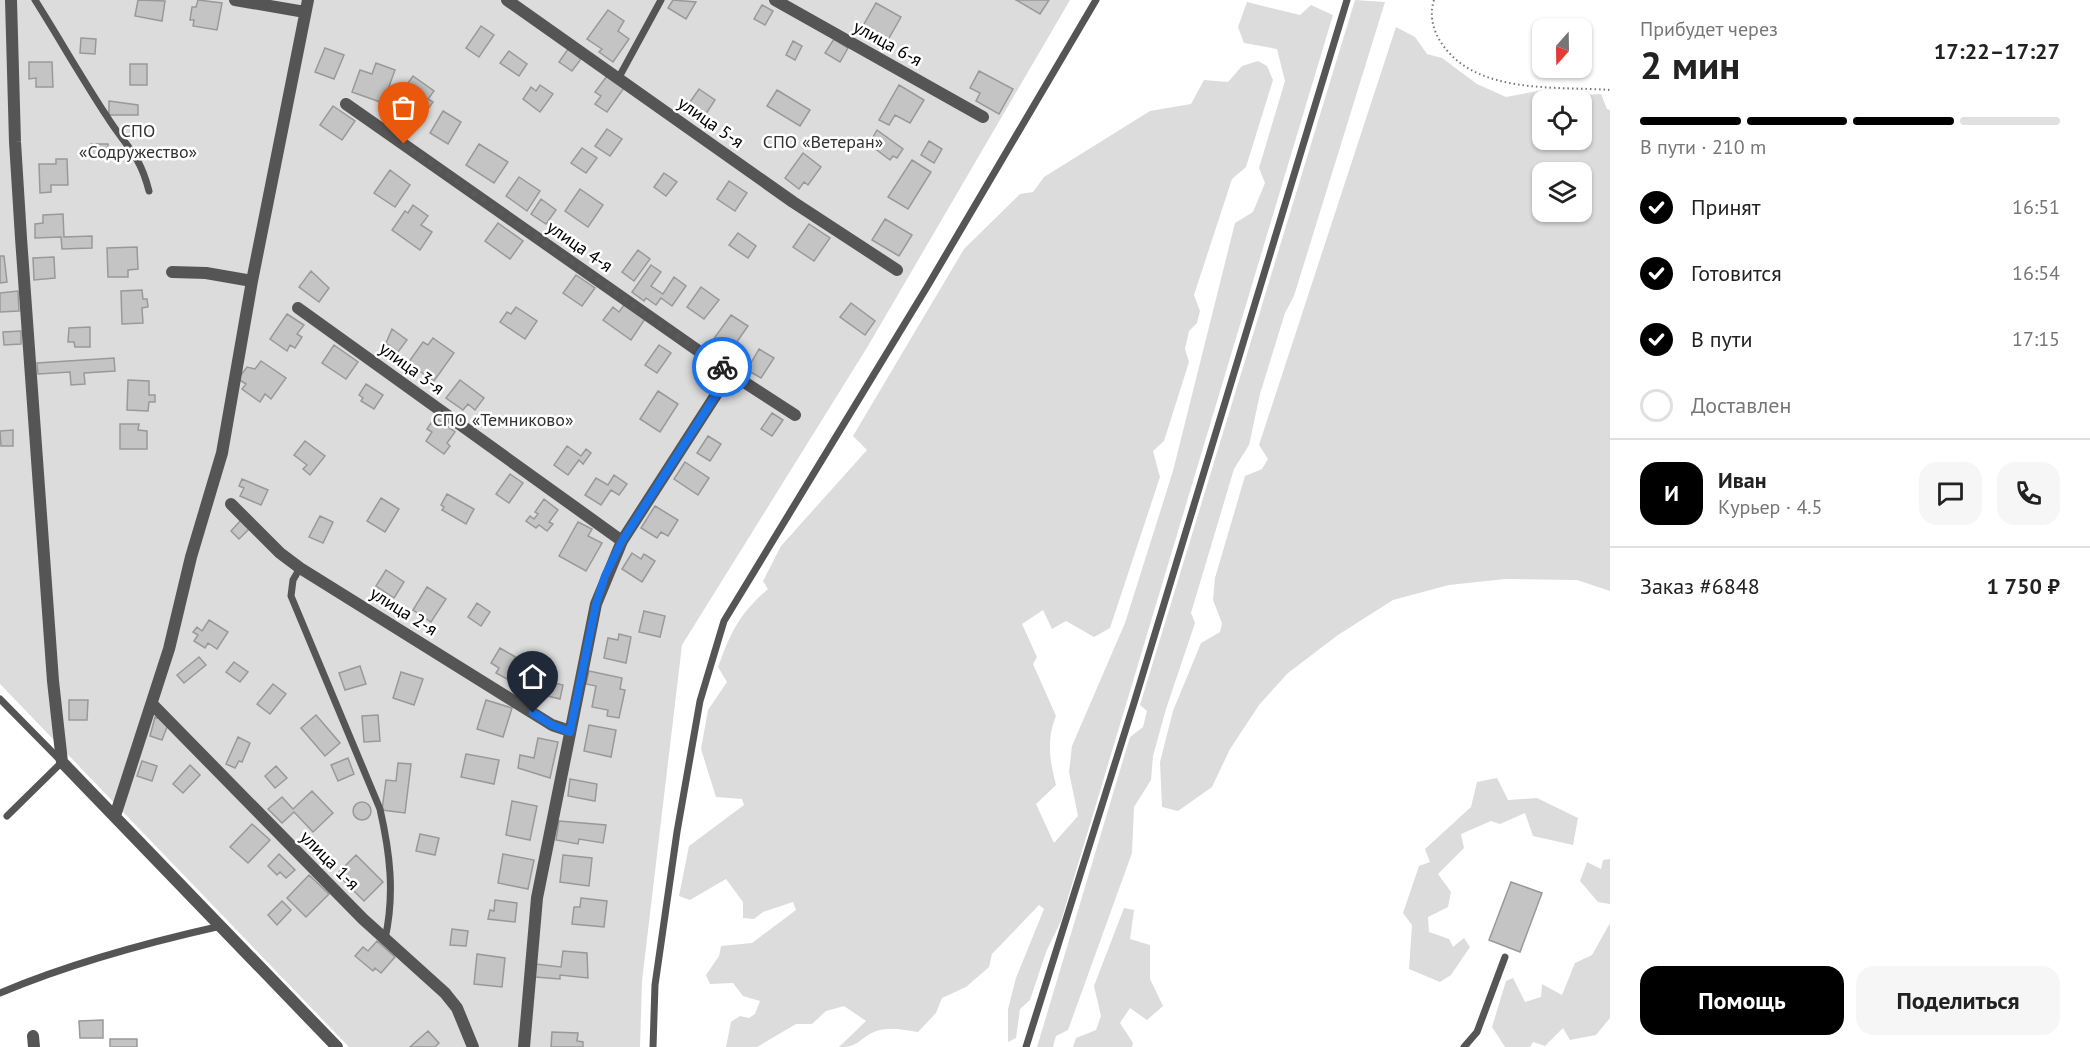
<!DOCTYPE html>
<html lang="ru">
<head>
<meta charset="utf-8">
<style>
	:root { --surface:#fff; --page:#f6f6f6; --text:#222; --muted:#767676; --line:#e0e0e0; --accent:#000 }
	body { margin:0; font-family:"PT Sans",sans-serif; background:var(--page); color:var(--text); height:100vh; display:flex; flex-direction:column; font-size:22px; white-space:nowrap }
	* { box-sizing:border-box; margin:0 }
	p { font-size:20px; color:var(--muted) }
	.icon { flex:none; width:33px; height:33px; fill:none; stroke:currentColor; stroke-width:2; stroke-linecap:round; stroke-linejoin:round }
	.map { position:relative; flex:1; overflow:hidden }
	.drawer { display:flex; flex-direction:column; background:var(--surface); width:480px }
	.drawer>* { flex:none }
	.needle { width:39px; rotate:200deg }
	.fabs { position:absolute; left:1532px; top:18px; display:grid; gap:12px }
	.fabs a { display:grid; place-items:center; width:60px; height:60px; border-radius:12px; background:var(--surface); box-shadow:0 2px 4px #0004; font-size:30px }
	.pin { position:absolute; display:grid; place-items:center; width:51px; height:51px; color:#fff; margin:-62px -26px; border-radius:50% 50% 50% 0; rotate:-45deg; box-shadow:0 0 6px #0007 }
	.pin .icon { rotate:45deg }
	.courier { position:absolute; display:grid; place-items:center; width:60px; height:60px; margin:-30px; border:4px solid #1a73e8; border-radius:50%; background:#fff; color:#222; box-shadow:0 2px 8px #0007 }
	.headline em { font-style:normal; font-weight:600 }
	.headline div { display:flex; flex-direction:column-reverse }
	.headline { display:flex; align-items:center; justify-content:space-between; height:102px; padding:0 30px }
	h1 { font-size:39px; font-weight:600; line-height:45px }
	.bar { display:grid; grid-template-columns:repeat(4,1fr); gap:9px 6px; align-content:center; height:72px; padding:0 30px }
	.bar i { height:8px; border-radius:4px; background:var(--line) }
	.bar .on { background:var(--accent) }
	.bar p { grid-column:span 4 }
	.line { display:flex; align-items:center; gap:15px; padding:0 30px; border-top:2px solid var(--line) }
	.line div { flex:1 }
	.round { display:grid; place-items:center; flex:none; width:63px; height:63px; border-radius:18px; background:var(--page) }
	ol { padding:0 30px; list-style:none }
	li { display:flex; align-items:center; gap:18px; height:66px }
	li p { margin-inline-start:auto }
	li .icon { padding:6px; border-radius:50%; background:var(--accent); color:#fff; stroke-width:4 }
	li:last-child { color:var(--muted) }
	li i { width:33px; height:33px; border:3px solid var(--line); border-radius:50% }
	.action { display:flex; gap:12px; margin-top:auto; padding:12px 30px }
	.action a { flex:1; height:69px; border-radius:18px; background:var(--accent); color:#fff; font-size:24px; font-weight:600; line-height:69px; text-align:center }
	.action a+a { background:var(--page); color:var(--text) }
	main { display:flex; flex:1; min-height:0 }
	.map>svg:first-child { display:block }
</style>
</head>
<body>
<main>
<div class="map">
<svg width="1610" height="1047" viewBox="0 0 1610 1047">
	<rect width="100%" height="100%" fill="#fff"/>
	<path fill="#dcdcdc" fill-rule="evenodd" d="M 0,0 L 1070,0 L 868,346 L 682,645 L 642,981 L 640,1047 L 349,1047 L 0,684 Z
		M 1355,0 L 1385,2 L 1294,296 L 1285,313 L 1260,394 L 1249,445 L 1234,469 L 1191,613 L 1195,623 L 1166,709 L 1153,756 L 1151,780 L 1134,807 L 1132,853 L 1068,1030 L 1056,1036 L 1053,1047 L 1037,1047 L 1130,737 L 1143,727 L 1147,711 L 1140,705 Z
		M 1247,2 L 1300,15 L 1311,5 L 1333,15 L 1061,921 L 1046,952 L 1030,1000 L 1020,1009 L 1016,1038 L 1008,1042 L 1008,1009 L 1016,978 L 1044,909 L 1039,905 L 992,954 L 989,967 L 966,987 L 942,998 L 936,1013 L 918,1032 C 904,1030 887,1026 874,1032 C 858,1039 860,1047 839,1047 L 866,1021 L 844,1006 L 826,1011 L 812,1024 L 796,1024 L 757,1047 L 726,1047 L 731,1022 L 740,1016 L 749,1018 L 755,1014 L 760,1001 L 743,996 L 733,983 L 710,984 L 706,975 L 719,956 L 721,946 L 752,943 L 796,910 L 793,902 L 763,912 L 754,919 L 743,918 L 743,902 L 726,879 L 690,900 L 679,896 L 689,846 L 744,805 L 742,799 L 716,797 L 701,749 L 708,710 L 727,682 L 718,667 C 731,632 739,614 768,589 L 763,581 L 781,546 L 867,450 L 853,436 L 964,249 L 1020,194 L 1033,192 L 1044,177 L 1150,111 L 1191,104 L 1204,80 L 1228,82 L 1242,66 L 1258,61 L 1267,66 L 1273,80 L 1246,167 L 1232,179 L 1194,295 L 1200,311 L 1197,323 L 1189,331 L 1185,349 L 1189,362 L 1164,441 L 1153,451 L 1160,477 L 1110,628 L 1094,637 L 1066,621 L 1052,629 L 1043,610 L 1022,624 L 1037,657 L 1033,664 L 1056,716 C 1046,740 1050,761 1056,785 L 1036,804 L 1054,843 L 1078,816 L 1069,772 L 1072,746 L 1125,623 L 1173,471 L 1235,223 L 1253,212 L 1265,183 L 1259,168 L 1285,81 L 1277,49 L 1244,43 L 1238,27 Z
		M 1396,27 L 1415,37 L 1427,54 L 1442,58 L 1477,84 L 1506,97 L 1543,90 L 1553,97 L 1601,94 L 1607,109 L 1610,110 L 1610,591 L 1577,580 L 1505,579 L 1449,585 L 1393,600 L 1338,635 L 1288,673 L 1259,705 L 1230,749 L 1212,787 L 1178,811 L 1162,807 L 1160,762 L 1173,711 L 1201,643 L 1220,632 L 1222,623 L 1213,600 L 1215,578 L 1245,476 L 1262,469 L 1268,459 L 1259,445 ZM 1542,100 L 1581,100 L 1581,140 L 1542,140 ZM 1542,172 L 1581,172 L 1581,212 L 1542,212 Z
		M 1497,778 L 1508,800 L 1537,798 L 1578,818 L 1573,845 L 1533,836 L 1525,813 L 1500,824 L 1491,821 L 1461,834 L 1464,848 L 1438,874 L 1451,892 L 1448,907 L 1428,917 L 1429,932 L 1449,939 L 1453,947 L 1464,938 L 1470,947 L 1451,975 L 1440,982 L 1409,969 L 1412,925 L 1403,913 L 1419,866 L 1430,862 L 1425,849 L 1471,807 L 1477,782 Z
		M 1610,859 L 1610,904 L 1598,902 L 1580,881 L 1587,862 L 1601,869 L 1603,860 Z
		M 1124,908 L 1134,910 L 1130,939 L 1150,945 L 1150,979 L 1163,1006 L 1147,1020 L 1130,1008 L 1120,1023 L 1133,1043 L 1132,1047 L 1073,1047 L 1076,1038 L 1096,1030 L 1101,1016 L 1094,986 Z
		M 1610,923 L 1610,1018 L 1596,1035 L 1570,1040 L 1563,1028 L 1545,1046 L 1533,1042 L 1530,1047 L 1505,1047 L 1492,1027 L 1506,981 L 1513,978 L 1525,1002 L 1541,997 L 1542,984 L 1562,995 L 1575,963 L 1592,955 Z"/>
	<path fill="#c4c4c4" stroke="#999" stroke-width="1.5" d="M 138,0 L 165,1 L 162,21 L 135,16 Z
		M 198,0 L 222,3 L 217,30 L 193,26 L 194,20 L 190,20 L 192,7 L 196,7 Z
		M 673,0 L 696,2 L 686,19 L 668,8 Z
		M 1016,0 L 1049,0 L 1040,14 Z
		M 876,3 L 901,17 L 885,45 L 860,31 Z
		M 762,5 L 773,11 L 765,25 L 754,19 Z
		M 608,10 L 624,21 L 618,31 L 629,39 L 613,62 L 599,52 L 602,49 L 587,39 Z
		M 481,26 L 494,35 L 479,57 L 466,48 Z
		M 81,38 L 96,39 L 95,54 L 80,53 Z
		M 834,39 L 848,48 L 840,62 L 825,53 Z
		M 793,41 L 802,46 L 795,60 L 786,55 Z
		M 325,48 L 344,55 L 334,79 L 315,72 Z
		M 568,49 L 581,59 L 572,71 L 559,62 Z
		M 509,51 L 527,64 L 519,76 L 500,63 Z
		M 29,62 L 52,62 L 53,87 L 36,87 L 36,78 L 29,79 Z
		M 376,63 L 395,70 L 383,103 L 352,92 L 360,70 L 372,74 Z
		M 130,64 L 147,64 L 147,85 L 130,85 Z
		M 979,71 L 1013,89 L 999,114 L 976,101 L 980,93 L 970,88 Z
		M 413,76 L 434,91 L 428,99 L 433,102 L 425,113 L 421,110 L 418,114 L 397,98 Z
		M 607,76 L 624,88 L 607,112 L 595,104 L 601,96 L 595,92 Z
		M 540,85 L 553,94 L 540,112 L 523,99 L 531,87 L 536,91 Z
		M 899,85 L 924,100 L 910,123 L 895,115 L 889,125 L 879,120 Z
		M 699,89 L 715,100 L 700,123 L 683,112 Z
		M 777,90 L 810,110 L 800,126 L 767,106 Z
		M 109,101 L 138,105 L 138,115 L 109,115 Z
		M 333,106 L 355,121 L 342,140 L 320,125 Z
		M 443,111 L 461,122 L 448,144 L 430,133 Z
		M 607,129 L 622,139 L 610,156 L 595,146 Z
		M 877,130 L 903,149 L 897,158 L 893,156 L 890,160 L 869,144 Z
		M 929,141 L 942,149 L 934,163 L 921,155 Z
		M 91,144 L 108,144 L 108,149 L 126,149 L 126,157 L 91,157 Z
		M 479,144 L 508,162 L 494,183 L 466,165 Z
		M 582,148 L 597,158 L 586,173 L 571,163 Z
		M 803,153 L 821,167 L 808,185 L 804,182 L 799,189 L 785,178 Z
		M 56,159 L 67,159 L 68,185 L 51,185 L 51,192 L 40,193 L 39,164 L 56,164 Z
		M 912,160 L 931,172 L 908,209 L 888,197 Z
		M 390,170 L 410,185 L 395,207 L 374,193 Z
		M 664,173 L 677,182 L 666,196 L 654,187 Z
		M 519,177 L 540,191 L 527,211 L 506,196 Z
		M 729,181 L 747,193 L 735,211 L 717,199 Z
		M 580,189 L 603,205 L 588,227 L 565,211 Z
		M 541,199 L 556,210 L 546,224 L 531,214 Z
		M 413,205 L 428,216 L 421,225 L 432,232 L 420,250 L 392,230 L 405,211 L 408,213 Z
		M 63,214 L 64,237 L 92,236 L 92,248 L 62,249 L 61,237 L 35,238 L 35,224 L 43,223 L 43,215 Z
		M 885,219 L 912,235 L 899,256 L 872,240 Z
		M 498,223 L 523,241 L 510,259 L 485,241 Z
		M 809,224 L 830,238 L 814,261 L 793,247 Z
		M 738,233 L 756,246 L 748,258 L 729,245 Z
		M 137,247 L 138,269 L 128,270 L 128,277 L 108,277 L 107,248 Z
		M 638,250 L 650,259 L 634,281 L 622,272 Z
		M 0,256 L 4,256 L 7,282 L 0,283 Z
		M 54,257 L 55,278 L 34,280 L 33,258 Z
		M 651,265 L 661,272 L 651,286 L 663,294 L 674,277 L 686,286 L 672,306 L 661,298 L 656,305 L 646,298 L 644,301 L 632,292 Z
		M 311,271 L 329,288 L 319,302 L 299,287 Z
		M 576,275 L 595,288 L 582,306 L 563,293 Z
		M 701,287 L 719,300 L 704,319 L 687,307 Z
		M 142,290 L 143,299 L 147,299 L 148,307 L 142,308 L 143,323 L 122,324 L 121,291 Z
		M 18,291 L 19,311 L 0,312 L 0,293 Z
		M 851,303 L 875,321 L 865,335 L 840,317 Z
		M 624,305 L 645,319 L 631,340 L 603,320 L 613,307 L 619,312 Z
		M 516,307 L 537,321 L 525,339 L 500,322 L 507,312 L 511,314 Z
		M 287,314 L 304,325 L 297,334 L 302,337 L 295,348 L 290,345 L 287,351 L 270,339 Z
		M 731,315 L 748,326 L 727,356 L 710,344 Z
		M 90,327 L 90,347 L 75,347 L 74,342 L 68,342 L 69,328 Z
		M 392,329 L 407,340 L 398,352 L 386,343 Z
		M 21,331 L 21,344 L 4,345 L 3,332 Z
		M 433,338 L 454,353 L 434,381 L 408,363 L 423,342 L 428,345 Z
		M 334,345 L 358,362 L 346,379 L 322,363 Z
		M 659,345 L 671,353 L 657,373 L 645,365 Z
		M 759,349 L 774,358 L 761,378 L 747,370 Z
		M 114,358 L 115,371 L 84,373 L 85,384 L 71,385 L 70,372 L 38,374 L 37,363 Z
		M 261,361 L 286,378 L 271,399 L 265,394 L 260,402 L 242,389 L 246,384 L 238,379 L 247,367 L 255,369 Z
		M 128,380 L 149,381 L 149,395 L 155,395 L 155,402 L 149,402 L 148,411 L 127,410 Z
		M 460,380 L 484,398 L 475,410 L 468,404 L 463,410 L 446,398 Z
		M 366,384 L 383,395 L 374,409 L 361,401 L 363,398 L 359,395 Z
		M 658,391 L 678,404 L 660,432 L 640,419 Z
		M 772,413 L 783,420 L 772,436 L 761,429 Z
		M 435,417 L 455,432 L 447,443 L 450,446 L 444,454 L 426,441 L 432,432 L 427,429 Z
		M 120,424 L 139,424 L 138,430 L 147,431 L 147,449 L 120,449 Z
		M 13,430 L 13,446 L 1,446 L 0,431 Z
		M 708,436 L 721,444 L 710,461 L 697,453 Z
		M 305,441 L 325,456 L 310,475 L 303,469 L 307,465 L 294,455 Z
		M 567,446 L 581,456 L 586,449 L 591,453 L 583,464 L 579,460 L 568,475 L 554,465 Z
		M 685,462 L 709,478 L 698,495 L 674,479 Z
		M 510,474 L 523,483 L 509,503 L 496,494 Z
		M 614,475 L 627,484 L 619,495 L 611,490 L 601,505 L 585,495 L 596,478 L 608,485 Z
		M 242,479 L 268,490 L 261,505 L 240,496 L 244,488 L 239,486 Z
		M 447,494 L 474,509 L 466,524 L 442,510 L 444,507 L 441,505 Z
		M 381,498 L 399,509 L 385,532 L 367,521 Z
		M 544,499 L 558,510 L 549,522 L 553,524 L 547,531 L 539,525 L 536,528 L 526,521 L 530,516 L 534,519 L 538,514 L 535,512 Z
		M 655,506 L 678,520 L 668,536 L 661,532 L 657,538 L 641,528 Z
		M 320,516 L 333,522 L 323,543 L 309,537 Z
		M 242,519 L 251,527 L 239,539 L 231,531 Z
		M 578,522 L 592,529 L 588,536 L 602,543 L 586,571 L 559,556 Z
		M 632,553 L 641,559 L 644,554 L 655,561 L 642,582 L 622,569 Z
		M 386,570 L 404,582 L 394,598 L 376,586 Z
		M 427,587 L 446,599 L 431,622 L 413,610 Z
		M 477,603 L 490,612 L 481,626 L 468,617 Z
		M 644,611 L 665,616 L 660,637 L 639,632 Z
		M 209,620 L 228,632 L 217,649 L 208,643 L 205,648 L 194,641 L 198,635 L 193,632 L 197,627 L 202,631 Z
		M 619,634 L 631,637 L 626,663 L 604,658 L 608,638 L 618,640 Z
		M 500,648 L 519,659 L 507,679 L 496,673 L 499,668 L 491,663 Z
		M 199,657 L 206,665 L 184,683 L 177,675 Z
		M 234,662 L 248,672 L 240,682 L 226,672 Z
		M 360,666 L 366,684 L 345,690 L 339,673 Z
		M 589,671 L 622,678 L 620,689 L 625,690 L 619,718 L 607,716 L 608,710 L 592,707 L 596,686 L 586,684 Z
		M 401,672 L 423,679 L 414,705 L 393,698 Z
		M 542,680 L 563,685 L 560,699 L 539,694 Z
		M 273,684 L 286,694 L 270,714 L 257,704 Z
		M 69,700 L 88,700 L 87,720 L 69,720 Z
		M 486,700 L 512,708 L 503,737 L 477,729 Z
		M 316,715 L 340,743 L 325,756 L 301,728 Z
		M 378,715 L 380,741 L 364,742 L 362,716 Z
		M 155,717 L 169,722 L 162,740 L 150,736 Z
		M 589,725 L 616,730 L 611,757 L 584,751 Z
		M 238,737 L 250,743 L 242,762 L 239,761 L 235,768 L 226,764 Z
		M 538,738 L 558,742 L 550,778 L 518,768 L 520,755 L 534,758 Z
		M 466,754 L 499,760 L 494,784 L 461,777 Z
		M 348,758 L 354,774 L 338,781 L 331,765 Z
		M 142,761 L 157,766 L 152,781 L 137,776 Z
		M 398,763 L 411,764 L 405,813 L 382,810 L 386,780 L 396,781 Z
		M 190,765 L 200,775 L 183,793 L 173,784 Z
		M 276,766 L 287,778 L 275,788 L 265,776 Z
		M 570,779 L 597,784 L 595,801 L 568,796 Z
		M 312,791 L 333,813 L 313,832 L 294,812 L 282,823 L 268,809 L 282,797 L 293,809 Z
		M 512,801 L 537,806 L 530,840 L 506,835 Z
		M353 811a9 9 0 1 1 18 0a9 9 0 1 1-18 0Z
		M 559,821 L 606,825 L 603,843 L 579,839 L 578,844 L 556,840 Z
		M 252,824 L 270,840 L 248,863 L 230,847 Z
		M 420,834 L 439,838 L 435,855 L 416,851 Z
		M 279,854 L 295,870 L 286,878 L 280,872 L 277,875 L 268,866 Z
		M 503,854 L 534,860 L 528,889 L 498,883 Z
		M 356,855 L 383,882 L 364,901 L 337,874 Z
		M 563,855 L 592,858 L 589,886 L 560,882 Z
		M 309,875 L 329,894 L 306,917 L 287,898 Z
		M 1511,882 L 1542,893 L 1520,952 L 1489,940 Z
		M 581,898 L 607,901 L 604,927 L 572,924 L 574,907 L 580,907 Z
		M 495,900 L 517,903 L 515,922 L 488,919 L 490,910 L 494,911 Z
		M 282,901 L 291,910 L 277,925 L 268,915 Z
		M 452,929 L 468,931 L 466,946 L 450,945 Z
		M 377,941 L 395,957 L 381,973 L 375,968 L 373,971 L 355,956 L 363,947 L 368,951 Z
		M 563,951 L 587,953 L 588,978 L 560,975 L 560,979 L 535,977 L 536,964 L 561,967 Z
		M 477,954 L 505,958 L 502,987 L 474,984 Z
		M 103,1020 L 103,1038 L 80,1038 L 79,1021 Z
		M 428,1031 L 439,1043 L 435,1047 L 410,1047 Z
		M 552,1032 L 578,1033 L 577,1041 L 583,1042 L 583,1047 L 551,1047 Z
		M 110,1039 L 137,1039 L 137,1047 L 110,1047 Z"/>
	<g fill="none" stroke-linecap="round" stroke-linejoin="round">
		<path stroke="#777" stroke-width="2" stroke-dasharray="1.5 3" stroke-linecap="butt" d="M 1434,0 C 1429,15 1433,31 1442,44 C 1477,95 1556,86 1610,90"/>
		<path stroke="#555" stroke-width="7" d="M 35,0 C 59,38 81,77 106,115 C 125,146 139,152 149,191
			M 618,79 L 661,0
			M 300,568 L 293,580 L 291,596 L 380,809 C 390,853 395,894 385,939
			M 0,699 L 62,762 L 7,816
			M 0,993 C 71,963 145,943 221,926
			M 653,1047 L 655,985 L 677,832 L 700,701 L 724,621 L 927,287 L 1096,0
			M 1026,1047 L 1134,703 L 1347,0
			M 1464,1047 L 1477,1032 L 1505,957"/>
		<path stroke="#555" stroke-width="12" d="M 11,0 L 15,142 L 21,238 L 53,681 L 62,762 L 337,1047
			M 235,0 L 305,12
			M 507,0 L 793,202 L 897,270
			M 775,0 L 983,117
			M 346,104 L 730,373 L 795,415
			M 172,272 L 206,273 L 252,281
			M 298,308 L 622,541
			M 231,504 L 280,553 L 300,568 L 552,725 L 570,731
			M 152,704 L 363,919 L 445,993 L 457,1008 L 473,1047
			M 115,816 L 169,649 L 191,557 L 222,453 L 252,281 L 308,0
			M 33,1036 L 34,1047
			M 524,1047 L 537,898 L 596,604 L 622,541 L 730,373"/>
	</g>
	<g fill="none" stroke-linecap="round" stroke-linejoin="round">
		<path stroke="#595959" stroke-width="6" stroke-dasharray="0 10.8" d="M 404,144 L 722,367"/>
		<path stroke="#1a73e8" stroke-width="8" d="M 533,713 L 552,725 L 570,732 L 596,604 L 605,576 L 622,541 L 730,373 L 722,367"/>
	</g>
	<g text-anchor="middle" dominant-baseline="central" stroke-width="5" stroke-linejoin="round" paint-order="stroke">
		<g font-size="18" fill="#000" stroke="#fff">
			<text transform="translate(888 43) rotate(29)">улица 6-я</text>
			<text transform="translate(711 122) rotate(35)">улица 5-я</text>
			<text transform="translate(580 246) rotate(35)">улица 4-я</text>
			<text transform="translate(412 368) rotate(36)">улица 3-я</text>
			<text transform="translate(404 611) rotate(32)">улица 2-я</text>
			<text transform="translate(330 860) rotate(45)">улица 1-я</text>
		</g>
		<g font-size="18" fill="#333" stroke="#fff">
			<text x="138" y="130">СПО<tspan x="138" dy="21">«Содружество»</tspan></text>
			<text x="823" y="141">СПО «Ветеран»</text>
			<text x="503" y="419">СПО «Темниково»</text>
		</g>
	</g>
</svg>
<div class="fabs">
<a><svg class="needle" viewBox="-14 -14 28 28"><path d="M0-13l5 13h-10z" fill="#e53935"/><path d="M0 13l5-13h-10z" fill="#767676"/></svg></a>
<a><svg class="icon" aria-label="locate" viewBox="0 0 24 24"><circle cx="12" cy="12" r="6"/><path d="M12 2v4M12 18v4M2 12h4M18 12h4"/></svg></a>
<a><svg class="icon" aria-label="layers" viewBox="0 0 24 24"><path d="M12 4l9 5-9 5-9-5zM3 14l9 5 9-5"/></svg></a>
</div>
<div class="pin" style="left:404px;top:144px;background:#ea580c"><svg class="icon" aria-label="bag" viewBox="0 0 24 24"><path d="M5 8h14l-1 12H6zM9 8a3 3 0 0 1 6 0"/></svg></div>
<div class="pin" style="left:533px;top:713px;background:#1f2937"><svg class="icon" aria-label="home" viewBox="0 0 24 24"><path d="M3 11l9-7 9 7M6 9v11h12V9"/></svg></div>
<div class="courier" style="left:722px;top:367px"><svg class="icon" aria-label="bike" viewBox="0 0 24 24"><circle cx="6" cy="16" r="4"/><circle cx="18" cy="16" r="4"/><path d="M6 16l4-8h5l3 8M10 8l3 8H6M13 5h3"/></svg></div>
</div>
<section class="drawer">
<div class="headline"><div><h1>2 мин</h1><p>Прибудет через</p></div><em>17:22–17:27</em></div>
<div class="bar"><i class="on"></i><i class="on"></i><i class="on"></i><i></i><p>В пути · 210 m</p></div>
<ol>
<li><svg class="icon" aria-label="check" viewBox="0 0 24 24"><path d="M5 12l5 5 9-10"/></svg>Принят<p>16:51</p></li>
<li><svg class="icon" aria-label="check" viewBox="0 0 24 24"><path d="M5 12l5 5 9-10"/></svg>Готовится<p>16:54</p></li>
<li><svg class="icon" aria-label="check" viewBox="0 0 24 24"><path d="M5 12l5 5 9-10"/></svg>В пути<p>17:15</p></li>
<li><i></i>Доставлен</li>
</ol>
<div class="line" style="height:108px"><b class="round" style="background:var(--accent);color:#fff">И</b><div><b>Иван</b><p>Курьер · 4.5</p></div><a class="round"><svg class="icon" aria-label="chat" viewBox="0 0 24 24"><path d="M4 5h16v11H9l-5 4z"/></svg></a><a class="round"><svg class="icon" aria-label="phone" viewBox="0 0 24 24"><path d="M5 4h4l2 5-3 2q2 4 5 5l2-3 5 2v4C11 20 4 13 5 4z"/></svg></a></div>
<div class="line" style="height:78px"><div>Заказ #6848</div><b>1 750 ₽</b></div>
<div class="action"><a>Помощь</a><a>Поделиться</a></div>
</section>
</main>
</body>
</html>
